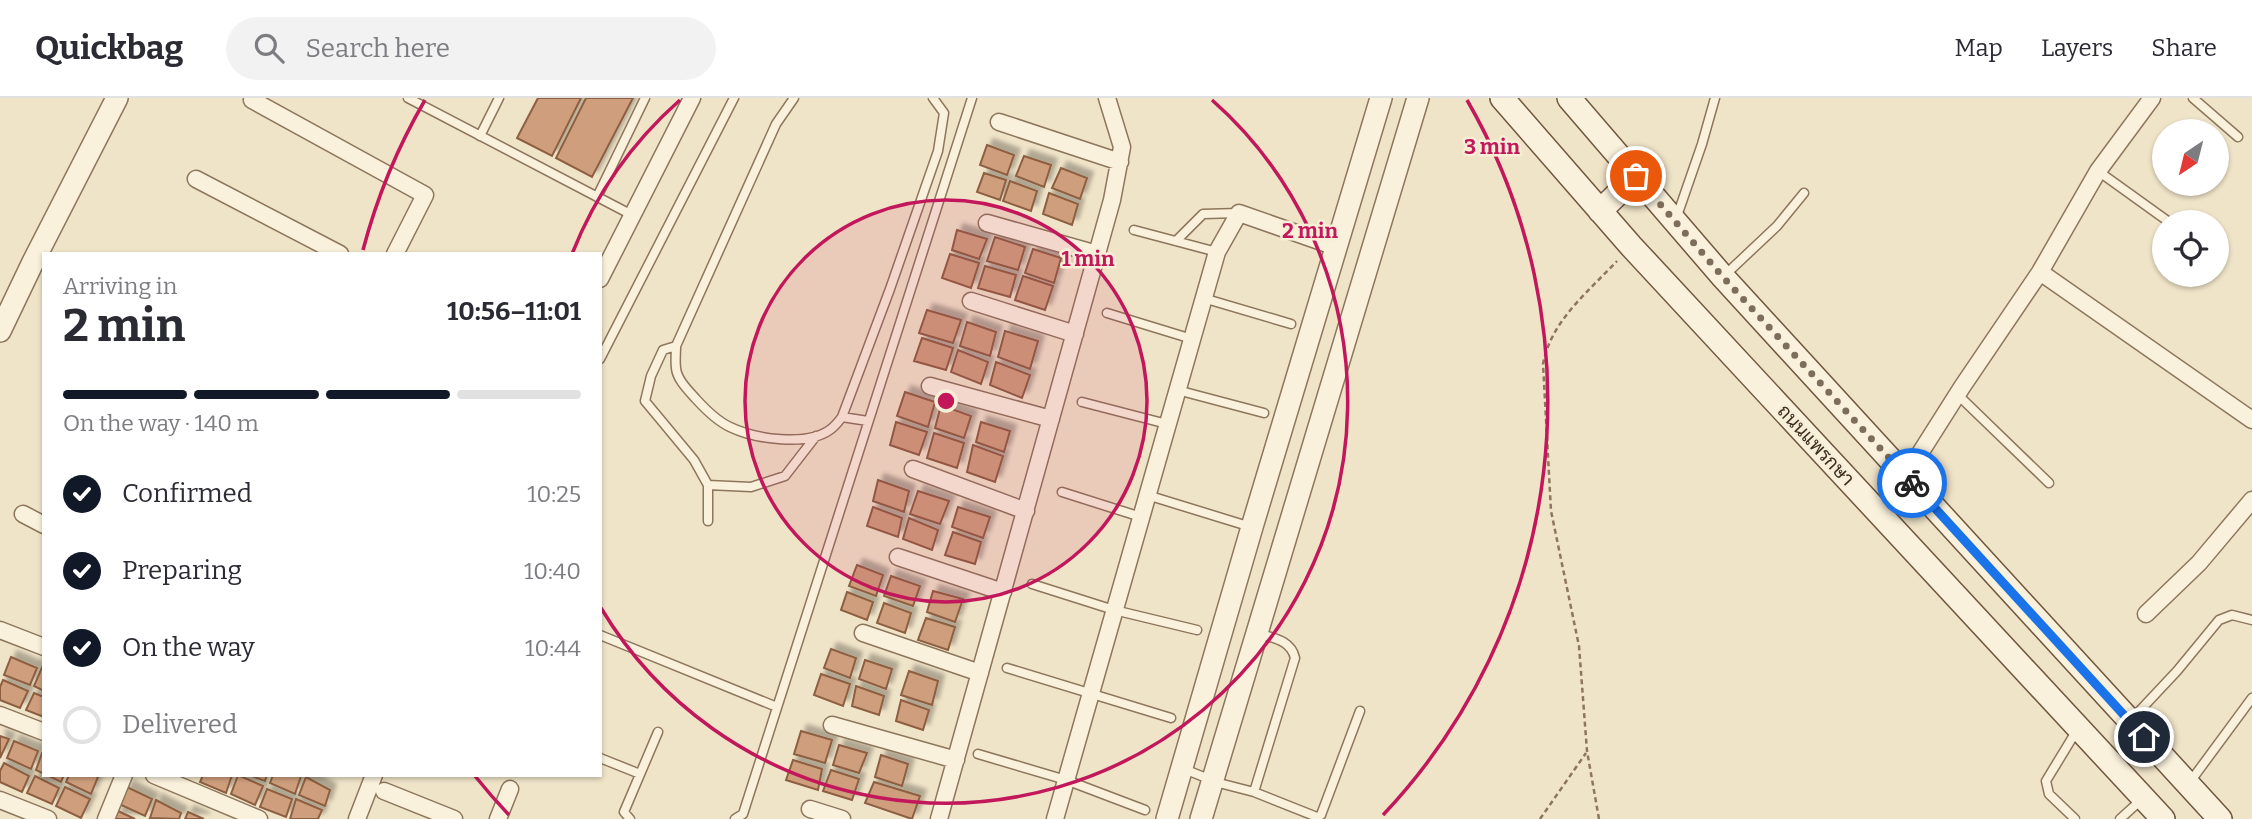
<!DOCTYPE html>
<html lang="en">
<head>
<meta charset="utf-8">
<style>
	:root { --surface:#fff; --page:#f2f2f3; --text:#2b2b33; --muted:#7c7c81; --line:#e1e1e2; --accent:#111827 }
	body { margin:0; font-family:Bitter,Sarabun,serif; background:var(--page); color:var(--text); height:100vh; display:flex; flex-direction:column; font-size:26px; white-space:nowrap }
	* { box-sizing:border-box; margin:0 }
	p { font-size:23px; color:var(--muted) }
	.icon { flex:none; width:38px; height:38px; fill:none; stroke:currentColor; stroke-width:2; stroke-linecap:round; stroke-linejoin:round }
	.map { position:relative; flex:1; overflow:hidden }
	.details { position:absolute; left:42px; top:154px; width:560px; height:525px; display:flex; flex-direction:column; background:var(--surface); border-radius:0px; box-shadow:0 2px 5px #0004 }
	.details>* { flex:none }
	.needle { width:46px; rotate:215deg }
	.controls { position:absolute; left:2152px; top:21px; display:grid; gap:14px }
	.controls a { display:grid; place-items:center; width:77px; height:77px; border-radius:50%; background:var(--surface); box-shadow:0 2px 5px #0004; font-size:35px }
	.pin { position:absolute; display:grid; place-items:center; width:60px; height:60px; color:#fff; margin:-30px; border:4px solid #fff; border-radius:50%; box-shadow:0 2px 7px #0007 }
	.courier { position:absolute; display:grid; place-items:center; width:70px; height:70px; margin:-35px; border:5px solid #1a73e8; border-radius:50%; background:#fff; color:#222; box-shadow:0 2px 9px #0007 }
	.headline em { font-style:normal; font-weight:700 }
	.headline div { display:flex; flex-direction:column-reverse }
	.headline { display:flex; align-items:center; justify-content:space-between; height:119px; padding:0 21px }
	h1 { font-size:46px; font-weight:700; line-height:52px }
	.bar { display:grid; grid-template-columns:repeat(4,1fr); gap:10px 7px; align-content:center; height:84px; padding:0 21px }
	.bar i { height:9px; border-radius:5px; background:var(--line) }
	.bar .on { background:var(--accent) }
	.bar p { grid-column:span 4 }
	ol { padding:0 21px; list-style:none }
	li { display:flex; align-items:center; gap:21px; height:77px }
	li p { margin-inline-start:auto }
	li .icon { padding:7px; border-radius:50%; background:var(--accent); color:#fff; stroke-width:4 }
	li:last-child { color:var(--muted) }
	li i { width:38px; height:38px; border:4px solid var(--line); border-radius:50% }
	header { display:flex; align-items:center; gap:42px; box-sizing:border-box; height:98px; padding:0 35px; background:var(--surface); border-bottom:2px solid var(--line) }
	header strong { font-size:33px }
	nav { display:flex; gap:38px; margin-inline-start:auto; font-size:24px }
	.search { width:490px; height:63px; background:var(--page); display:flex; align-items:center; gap:18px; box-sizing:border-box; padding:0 24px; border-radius:38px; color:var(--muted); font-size:26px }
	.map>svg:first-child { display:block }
</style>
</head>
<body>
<header>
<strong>Quickbag</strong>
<div class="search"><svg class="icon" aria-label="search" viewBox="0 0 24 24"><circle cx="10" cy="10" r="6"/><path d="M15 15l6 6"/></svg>Search here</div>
<nav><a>Map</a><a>Layers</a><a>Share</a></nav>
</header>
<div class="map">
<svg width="2252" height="721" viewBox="0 0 2252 721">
	<defs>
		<filter id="shadow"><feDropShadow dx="6" dy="-6" stdDeviation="2" flood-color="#0004"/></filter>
	</defs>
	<rect width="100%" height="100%" fill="#f0e4c8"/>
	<path fill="#cf9f7d" stroke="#8d5f41" stroke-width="2" filter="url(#shadow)" d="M 538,0 L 581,0 L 552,58 L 517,40 Z
		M 586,0 L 633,0 L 592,79 L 556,60 Z
		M 987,47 L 1014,57 L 1007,77 L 980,67 Z
		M 1024,58 L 1051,67 L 1044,89 L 1016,78 Z
		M 1061,70 L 1087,80 L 1080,101 L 1052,90 Z
		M 984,75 L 1006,82 L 1000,102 L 977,94 Z
		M 1010,83 L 1037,93 L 1031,113 L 1003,103 Z
		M 1049,95 L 1078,106 L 1072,127 L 1043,116 Z
		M 957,132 L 987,141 L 979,161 L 952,152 Z
		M 995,139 L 1025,149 L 1018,172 L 987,163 Z
		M 1033,151 L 1061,160 L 1054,185 L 1025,175 Z
		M 950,156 L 979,165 L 971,190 L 942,180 Z
		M 985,168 L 1016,177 L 1010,199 L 978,190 Z
		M 1023,178 L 1053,188 L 1045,212 L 1015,202 Z
		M 927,212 L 961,222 L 953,245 L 919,235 Z
		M 967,224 L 996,234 L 990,258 L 960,248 Z
		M 1005,233 L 1038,243 L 1030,271 L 998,259 Z
		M 922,240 L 953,250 L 946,272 L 914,263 Z
		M 958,252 L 988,264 L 981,286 L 951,274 Z
		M 996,264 L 1030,277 L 1022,300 L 990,287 Z
		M 905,294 L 935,304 L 928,329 L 897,318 Z
		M 941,307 L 971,318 L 964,340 L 935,330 Z
		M 896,324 L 927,334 L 919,357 L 890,347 Z
		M 981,324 L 1010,333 L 1004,354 L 976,344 Z
		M 934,335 L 964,345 L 957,370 L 927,360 Z
		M 973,347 L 1003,358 L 995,384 L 967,374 Z
		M 878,382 L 909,393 L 904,414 L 873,403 Z
		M 918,393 L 949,403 L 940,426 L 910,416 Z
		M 873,409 L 902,420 L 898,439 L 867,428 Z
		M 958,409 L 990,419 L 983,440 L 952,429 Z
		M 909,420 L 938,432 L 932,452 L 903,441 Z
		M 953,434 L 981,444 L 975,466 L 945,457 Z
		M 857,467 L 883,477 L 876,498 L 849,488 Z
		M 891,478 L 920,488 L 913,508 L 884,498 Z
		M 933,493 L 963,501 L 955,524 L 927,514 Z
		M 847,494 L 873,504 L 867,522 L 841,512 Z
		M 884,505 L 911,515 L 905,535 L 877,525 Z
		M 926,520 L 955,529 L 948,552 L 918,542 Z
		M 831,551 L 856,560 L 850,580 L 824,570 Z
		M 11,559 L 37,570 L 30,587 L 4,577 Z
		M 865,562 L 892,571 L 886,591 L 859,581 Z
		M 43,567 L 44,567 L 44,593 L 34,588 Z
		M 909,573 L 938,583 L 932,607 L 901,597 Z
		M 821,576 L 850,586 L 843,608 L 814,597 Z
		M 3,582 L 28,593 L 20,610 L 0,602 L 0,589 Z
		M 856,588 L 884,598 L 879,617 L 852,608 Z
		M 34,595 L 44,599 L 44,619 L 26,612 Z
		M 901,602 L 929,612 L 923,632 L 896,623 Z
		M 801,633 L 832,642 L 825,665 L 794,656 Z
		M 0,638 L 9,641 L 0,660 Z
		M 14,643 L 38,653 L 31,671 L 7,660 Z
		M 839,647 L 867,655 L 859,675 L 833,667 Z
		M 42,655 L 44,655 L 44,676 L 36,672 Z
		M 881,657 L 908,666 L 902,688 L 875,679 Z
		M 793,662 L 822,671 L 818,692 L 786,682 Z
		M 4,665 L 29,678 L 22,694 L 0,684 L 0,673 Z
		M 831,672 L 859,681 L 852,702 L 823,693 Z
		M 47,677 L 64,677 L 61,684 Z
		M 69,677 L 96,677 L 98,679 L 91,696 L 66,684 Z
		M 203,677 L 232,677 L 226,695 L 200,684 Z
		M 238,677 L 263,688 L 255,707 L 231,696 Z
		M 249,677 L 267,677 L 265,683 Z
		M 273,677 L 301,678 L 295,696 L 270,685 Z
		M 35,678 L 59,690 L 52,706 L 27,695 Z
		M 306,679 L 330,692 L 325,708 L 299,697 Z
		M 874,684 L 920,698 L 912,721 L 865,705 Z
		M 65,689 L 90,701 L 81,720 L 56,708 Z
		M 127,689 L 152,701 L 145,718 L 119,706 Z
		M 267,691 L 292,701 L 286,719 L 260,709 Z
		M 296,701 L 322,712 L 318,721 L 290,721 Z
		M 156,702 L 181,715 L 179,721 L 150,720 Z
		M 118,713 L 135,721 L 115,721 Z
		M 188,714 L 204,721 L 185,721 Z"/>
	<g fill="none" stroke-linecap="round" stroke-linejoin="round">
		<g stroke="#8d765c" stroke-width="11">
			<path id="service" d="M 408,0 L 632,117
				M 794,0 L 776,26 L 676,248 C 676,255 675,263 676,270 C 677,282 689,293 696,301 C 706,312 717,323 730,329 C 755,341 808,349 831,331 C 835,328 839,323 842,319 L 868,323
				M 2193,0 L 2238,39
				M 480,38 L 499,0
				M 2098,73 L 2169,124
				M 597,99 L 645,0
				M 1676,121 L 1702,46 L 1715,0
				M 1134,132 L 1217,154
				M 1176,143 L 1203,116 L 1239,115
				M 1725,177 L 1777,128 L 1804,95
				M 1203,200 L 1291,226
				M 1107,215 L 1192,241
				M 676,248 L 663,252 L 651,278 L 645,303 L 694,362 L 708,387 L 708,423
				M 600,261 L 734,0
				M 1177,292 L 1264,315
				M 1958,297 L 2049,385
				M 1082,304 L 1167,326
				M 842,319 L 890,191 L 938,53 L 944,15 L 933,0
				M 708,387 L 751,389 L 785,378 L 816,338
				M 1062,394 L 1141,419
				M 1147,397 L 1251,429
				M 1032,486 L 1114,512 L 1197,532
				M 1257,535 C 1273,540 1291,542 1295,560 L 1254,694 L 1317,719 L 1321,717 L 1360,613
				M 600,537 L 777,609
				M 1007,570 L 1171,620
				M 2131,622 L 2177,573 L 2219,522 L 2232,517 L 2252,522
				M 978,656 L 1066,682 L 1145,712
				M 600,660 L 640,676
				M 1184,671 L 1219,685 L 1254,694
				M 2190,684 L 2252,600
				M 630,721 L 624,714 L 658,634
				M 735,721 L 743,716 L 972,0
				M 2075,721 L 2049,696 L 2046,683 L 2077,632
				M 2120,721 L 2141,702"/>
		</g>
		<g stroke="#8d765c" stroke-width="19">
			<path id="minor" d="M 252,2 L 425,97 L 395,156
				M 999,24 L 1120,64
				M 196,81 L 340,156
				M 987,125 L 1097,156
				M 2040,174 L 2252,322
				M 600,181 L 692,0
				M 971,203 L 1075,236
				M 930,288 L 1051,321
				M 913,371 L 1026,413
				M 1905,379 L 1962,289 L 2040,174 L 2098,73 L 2152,0
				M 23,416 L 44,427
				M 898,459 L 1003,494
				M 2146,516 L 2199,465 L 2252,402
				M 0,532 L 44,549
				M 863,535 L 980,575
				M 0,617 L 44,634
				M 832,627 L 956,662
				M 154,677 L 259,721
				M 384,693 L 454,721
				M 0,702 L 48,721
				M 810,711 L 842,721
				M 106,721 L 124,677
				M 357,721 L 374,677
				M 498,721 L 510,691
				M 939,721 L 1112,102 L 1122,49 L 1107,0
				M 1055,721 L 1217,154 L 1239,115 L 1336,149"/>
		</g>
		<g stroke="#8d765c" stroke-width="24">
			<path id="tertiary" d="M 0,233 L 33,164 L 117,0
				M 1167,721 L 1252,429 L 1381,0
				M 1201,721 L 1418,0"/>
		</g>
		<g stroke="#6f573f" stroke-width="26">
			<path id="secondary" d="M 1502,0 L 1631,148 L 2163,721
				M 1569,0 L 1723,179 L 2220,721
				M 1600,113 L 1636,78"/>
		</g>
		<path stroke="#8d765c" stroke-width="2.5" stroke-dasharray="5 3.5" stroke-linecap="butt" d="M 1540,721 L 1586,655
			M 1599,721 L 1587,653 L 1579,548 L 1551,413 L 1543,266 C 1551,223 1587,195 1617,163"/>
		<use href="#service" stroke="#faf1dc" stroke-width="8"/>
		<use href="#minor" stroke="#faf1dc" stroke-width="16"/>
		<use href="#tertiary" stroke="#faf1dc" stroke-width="21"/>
		<use href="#secondary" stroke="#faf1dc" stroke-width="23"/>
	</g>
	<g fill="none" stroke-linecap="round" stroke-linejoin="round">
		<path stroke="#7c6e5b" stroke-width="7" stroke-dasharray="0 12.6" d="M 1636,78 L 1723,179 L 1912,385"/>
		<path stroke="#1a73e8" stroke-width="9" d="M 1912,385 L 2144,639"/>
	</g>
	<circle cx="946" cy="303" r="201" fill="#c2185b" fill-opacity=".12"/>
	<g fill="none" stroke="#c2185b" stroke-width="3.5">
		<circle cx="946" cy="303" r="201"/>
		<path d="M572 156A402 402 0 0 1 680 2M1212 2A402 402 0 1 1 601 510"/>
		<path d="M509 717A602 602 0 0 1 475 678M363 152A602 602 0 0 1 425 2M1467 2A602 602 0 0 1 1383 717"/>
	</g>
	<g text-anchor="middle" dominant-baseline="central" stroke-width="5" stroke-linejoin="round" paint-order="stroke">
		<g font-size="19" fill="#3d2e20" stroke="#f7eed8">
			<text transform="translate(1816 347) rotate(47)">ถนนแพรกษา</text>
		</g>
	</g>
	<circle cx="946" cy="303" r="10" fill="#c2185b" stroke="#f7eed8" stroke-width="3.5"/>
	<g font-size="21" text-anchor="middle" font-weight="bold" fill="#c2185b" stroke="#f7eed8" stroke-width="5" stroke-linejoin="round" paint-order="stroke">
		<text x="1492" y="56">3 min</text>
		<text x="1310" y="140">2 min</text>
		<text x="1088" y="168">1 min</text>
	</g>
</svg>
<div class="controls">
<a><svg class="needle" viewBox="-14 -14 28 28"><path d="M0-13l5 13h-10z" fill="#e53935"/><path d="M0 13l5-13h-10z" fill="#7c7c81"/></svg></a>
<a><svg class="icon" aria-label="locate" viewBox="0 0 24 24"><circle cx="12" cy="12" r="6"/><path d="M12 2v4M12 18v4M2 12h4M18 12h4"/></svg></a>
</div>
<div class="pin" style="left:1636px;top:78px;background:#ea580c"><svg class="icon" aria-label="bag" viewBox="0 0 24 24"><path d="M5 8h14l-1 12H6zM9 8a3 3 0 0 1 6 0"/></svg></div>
<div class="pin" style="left:2144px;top:639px;background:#1f2937"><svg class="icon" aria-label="home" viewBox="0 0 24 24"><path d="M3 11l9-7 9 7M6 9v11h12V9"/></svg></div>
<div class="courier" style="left:1912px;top:385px"><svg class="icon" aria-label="bike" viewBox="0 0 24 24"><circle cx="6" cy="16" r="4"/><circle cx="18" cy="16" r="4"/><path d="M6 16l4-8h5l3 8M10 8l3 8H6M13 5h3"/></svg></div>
<section class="details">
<div class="headline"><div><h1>2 min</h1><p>Arriving in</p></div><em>10:56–11:01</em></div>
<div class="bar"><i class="on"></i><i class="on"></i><i class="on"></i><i></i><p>On the way · 140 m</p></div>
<ol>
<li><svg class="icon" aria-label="check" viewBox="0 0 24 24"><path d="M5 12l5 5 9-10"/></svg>Confirmed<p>10:25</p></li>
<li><svg class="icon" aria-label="check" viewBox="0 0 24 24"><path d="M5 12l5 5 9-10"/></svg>Preparing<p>10:40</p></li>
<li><svg class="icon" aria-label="check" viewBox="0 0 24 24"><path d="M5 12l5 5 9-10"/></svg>On the way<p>10:44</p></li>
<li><i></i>Delivered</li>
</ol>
</section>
</div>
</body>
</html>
